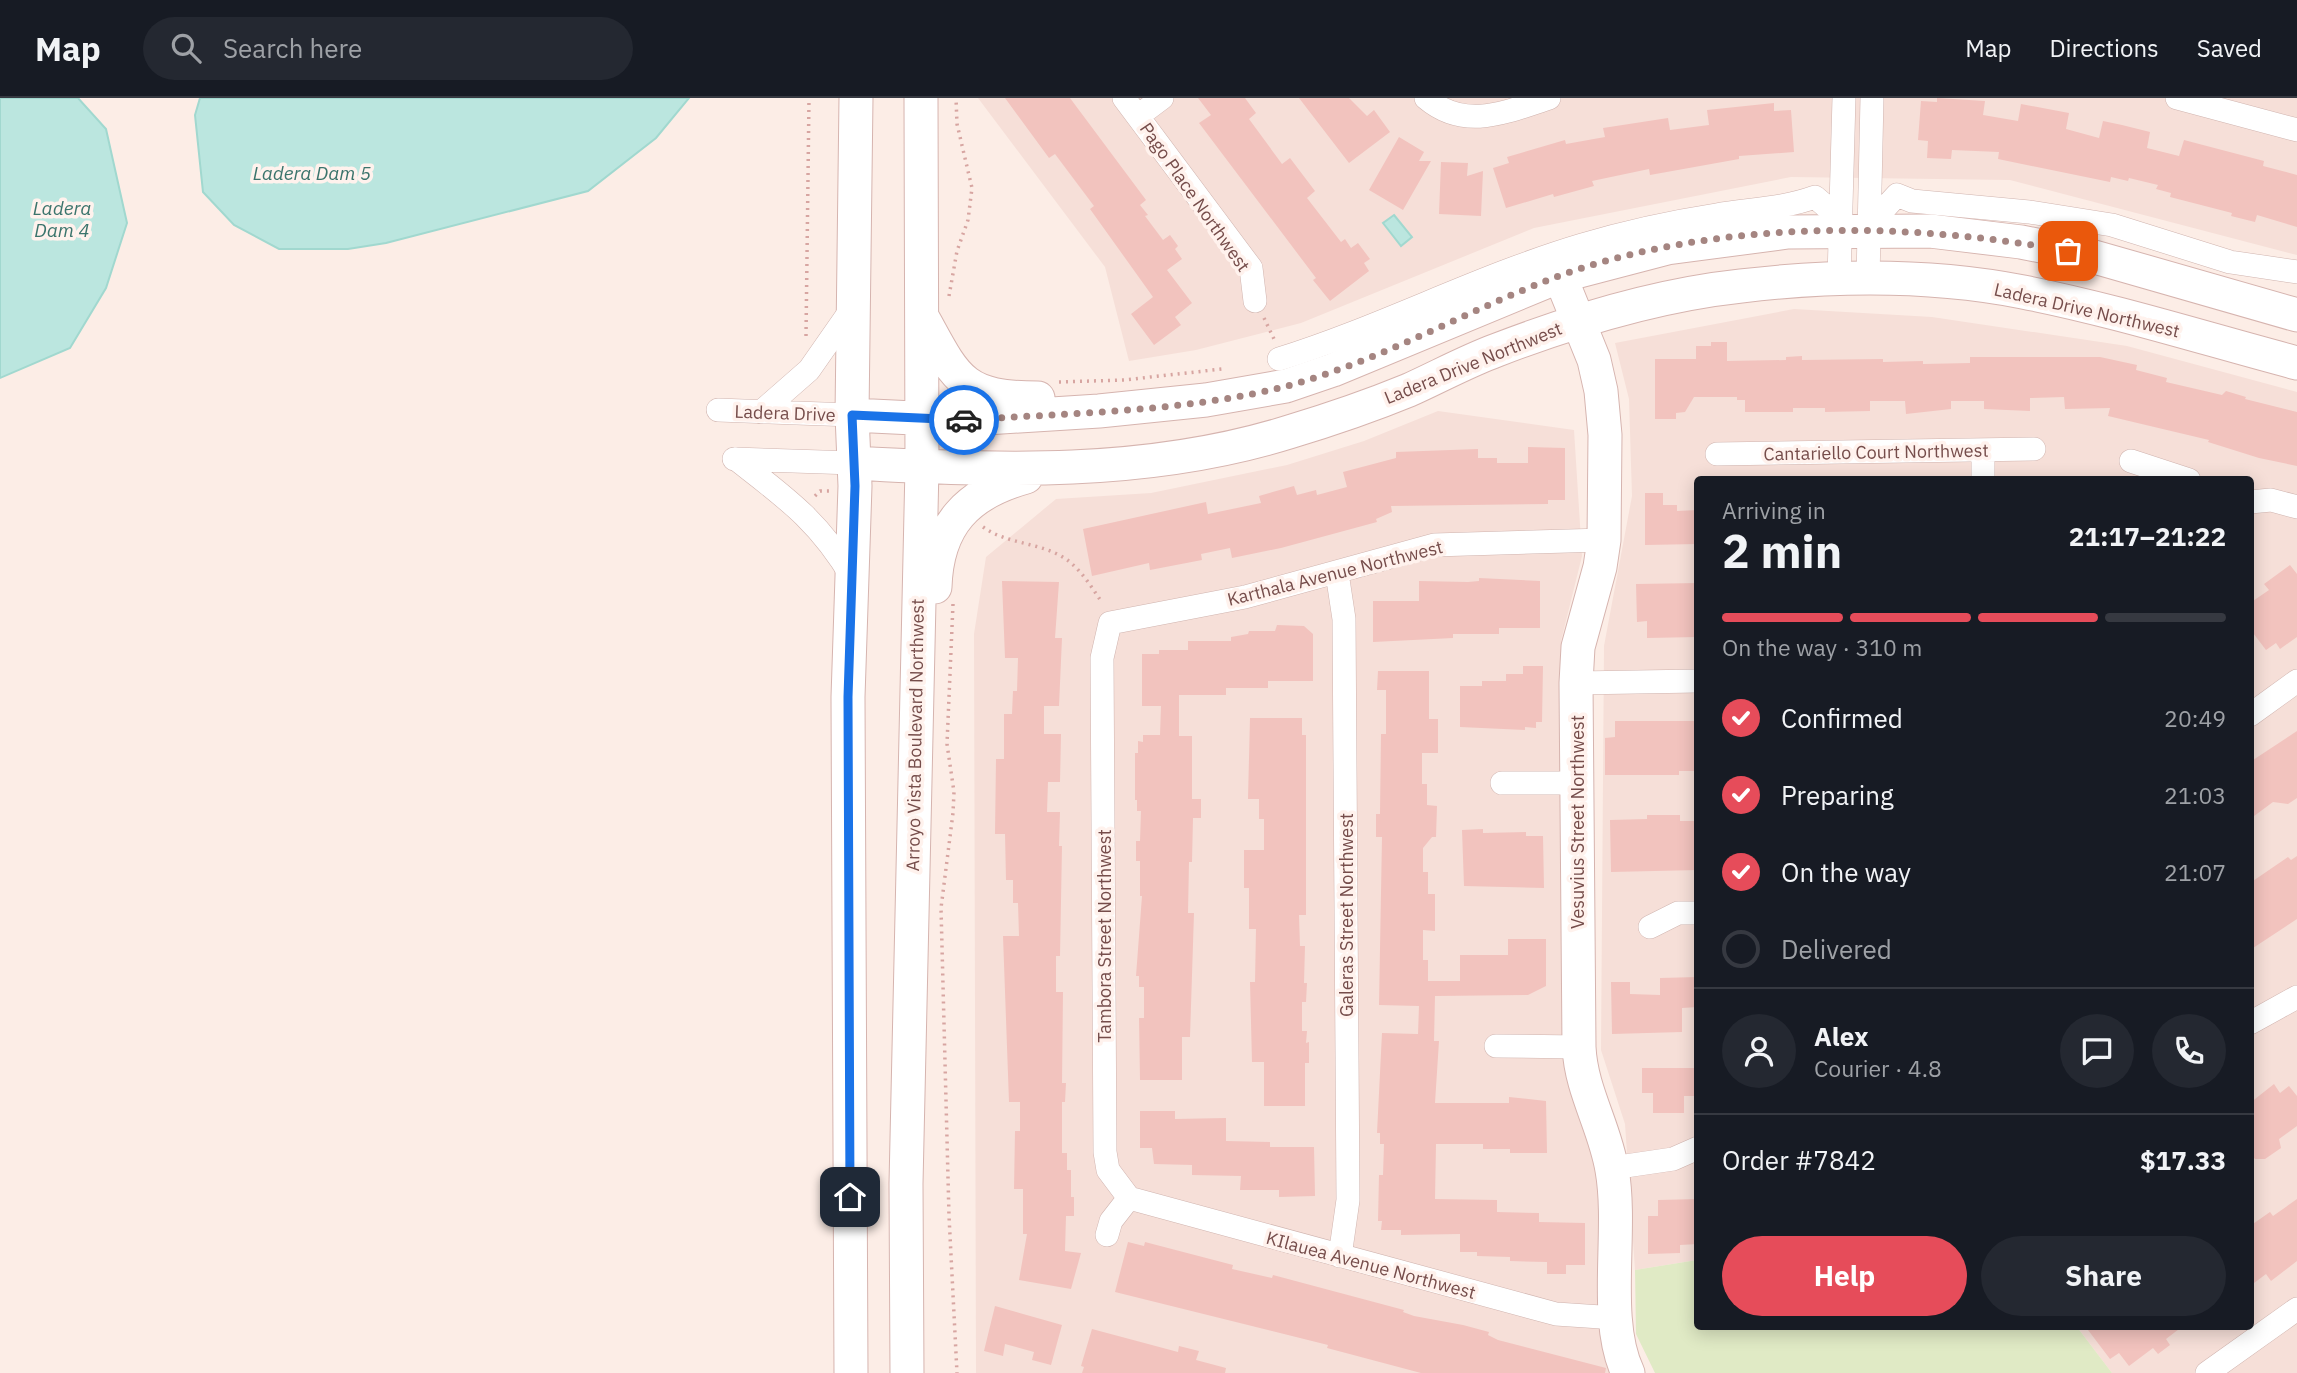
<!DOCTYPE html>
<html lang="en">
<head>
<meta charset="utf-8">
<style>
	:root { --surface:#171b24; --page:#242831; --text:#f1f3f6; --muted:#9ea1a6; --line:#363941; --accent:#e64c5a }
	body { margin:0; font-family:"IBM Plex Sans",sans-serif; background:var(--page); color:var(--text); height:100vh; display:flex; flex-direction:column; font-size:26px; white-space:nowrap }
	* { box-sizing:border-box; margin:0 }
	p { font-size:23px; color:var(--muted) }
	.icon { flex:none; width:38px; height:38px; fill:none; stroke:currentColor; stroke-width:2; stroke-linecap:round; stroke-linejoin:round }
	.map { position:relative; flex:1; overflow:hidden }
	.sheet { position:absolute; left:1694px; top:378px; width:560px; height:854px; display:flex; flex-direction:column; background:var(--surface); border-radius:7px; box-shadow:0 4px 18px #0003 }
	.sheet>* { flex:none }
	.pin { position:absolute; display:grid; place-items:center; width:60px; height:60px; color:#fff; margin:-30px; border-radius:14px; box-shadow:0 4px 10px #0006 }
	.courier { position:absolute; display:grid; place-items:center; width:70px; height:70px; margin:-35px; border:5px solid #1a73e8; border-radius:50%; background:#fff; color:#222; box-shadow:0 2px 9px #0007 }
	.head em { font-style:normal; font-weight:700 }
	.head div { display:flex; flex-direction:column-reverse }
	.head { display:flex; align-items:center; justify-content:space-between; height:119px; padding:0 28px }
	h1 { font-size:46px; font-weight:700; line-height:52px }
	.bar { display:grid; grid-template-columns:repeat(4,1fr); gap:10px 7px; align-content:center; height:84px; padding:0 28px }
	.bar i { height:9px; border-radius:5px; background:var(--line) }
	.bar .active { background:var(--accent) }
	.bar p { grid-column:span 4 }
	.line { display:flex; align-items:center; gap:18px; padding:0 28px; border-top:2px solid var(--line) }
	.line div { flex:1 }
	.round { display:grid; place-items:center; flex:none; width:74px; height:74px; border-radius:37px; background:var(--page) }
	ol { padding:0 28px; list-style:none }
	li { display:flex; align-items:center; gap:21px; height:77px }
	li p { margin-inline-start:auto }
	li .icon { padding:7px; border-radius:50%; background:var(--accent); color:#fff; stroke-width:4 }
	li:last-child { color:var(--muted) }
	li i { width:38px; height:38px; border:4px solid var(--line); border-radius:50% }
	.action { display:flex; gap:14px; margin-top:auto; padding:14px 28px }
	.action a { flex:1; height:80px; border-radius:42px; background:var(--accent); color:#fff; font-size:28px; font-weight:700; line-height:80px; text-align:center }
	.action a+a { background:var(--page); color:var(--text) }
	header { display:flex; align-items:center; gap:42px; box-sizing:border-box; height:98px; padding:0 35px; background:var(--surface); border-bottom:2px solid var(--line) }
	header strong { font-size:33px }
	nav { display:flex; gap:38px; margin-inline-start:auto; font-size:24px }
	.search { width:490px; height:63px; background:var(--page); display:flex; align-items:center; gap:18px; box-sizing:border-box; padding:0 24px; border-radius:38px; color:var(--muted); font-size:26px }
	.map>svg:first-child { display:block }
</style>
</head>
<body>
<header>
<strong>Map</strong>
<div class="search"><svg class="icon" aria-label="search" viewBox="0 0 24 24"><circle cx="10" cy="10" r="6"/><path d="M15 15l6 6"/></svg>Search here</div>
<nav><a>Map</a><a>Directions</a><a>Saved</a></nav>
</header>
<div class="map">
<svg width="2297" height="1275" viewBox="0 0 2297 1275">
	<rect width="100%" height="100%" fill="#fcede6"/>
	<path fill="#f6dfd8" d="M 978,0 L 2297,0 L 2297,157 L 2010,82 L 1791,79 L 1534,130 L 1301,225 L 1196,252 L 1129,263 L 1105,169 Z
		M 1794,211 L 1932,219 L 2127,248 L 2297,294 L 2297,1275 L 2112,1275 L 2077,1229 L 2250,1228 L 2250,382 L 1698,382 L 1697,1162 L 1635,1172 L 1625,1026 L 1601,952 L 1604,548 L 1632,398 L 1629,301 L 1615,245 Z
		M 1438,313 L 1574,332 L 1582,458 L 1561,543 L 1561,733 L 1603,1082 L 1620,1275 L 976,1275 L 974,536 L 986,459 L 1056,401 L 1151,395 L 1287,367 L 1364,343 Z"/>
	<path fill="#e0eac5" d="M 1697,1162 L 1698,1228 L 2077,1229 L 2112,1275 L 1655,1275 L 1636,1236 L 1635,1172 Z"/>
	<path fill="#bbe6df" stroke="#a1d8cf" stroke-width="2" d="M 0,0 L 78,0 L 106,31 L 127,125 L 106,190 L 70,250 L 0,280 Z
		M 200,0 L 689,0 L 656,40 L 588,93 L 386,145 L 348,151 L 279,151 L 234,127 L 203,94 L 195,17 Z
		M 1394,117 L 1412,139 L 1401,148 L 1383,125 Z"/>
	<path fill="#f2c3be" d="M 1005,0 L 1070,0 L 1146,102 L 1140,107 L 1148,117 L 1145,118 L 1163,142 L 1170,137 L 1178,148 L 1175,151 L 1182,161 L 1167,172 L 1192,205 L 1175,219 L 1181,227 L 1154,247 L 1131,216 L 1153,199 L 1090,111 L 1094,108 L 1055,56 L 1049,60 Z
		M 1198,0 L 1245,0 L 1256,15 L 1249,21 L 1282,66 L 1290,60 L 1315,93 L 1307,100 L 1341,144 L 1345,141 L 1351,150 L 1358,145 L 1370,161 L 1364,165 L 1369,173 L 1330,203 L 1313,182 L 1316,180 L 1199,25 L 1211,17 Z
		M 1299,0 L 1349,0 L 1367,18 L 1374,12 L 1390,34 L 1349,65 Z
		M 1937,0 L 1985,3 L 1983,17 L 2018,23 L 2021,6 L 2069,15 L 2066,31 L 2099,40 L 2103,23 L 2122,27 L 2150,34 L 2147,50 L 2179,58 L 2184,42 L 2264,63 L 2263,68 L 2297,77 L 2297,129 L 2257,117 L 2255,124 L 2231,118 L 2232,115 L 2170,99 L 2171,95 L 2156,91 L 2158,87 L 2129,80 L 2128,83 L 2111,79 L 2110,84 L 1998,61 L 1999,54 L 1952,52 L 1951,61 L 1927,60 L 1928,43 L 1918,42 L 1921,3 L 1937,4 Z
		M 1774,5 L 1774,13 L 1791,12 L 1794,54 L 1739,58 L 1739,61 L 1650,77 L 1649,71 L 1592,83 L 1594,88 L 1554,99 L 1553,96 L 1506,110 L 1493,70 L 1509,65 L 1507,59 L 1565,42 L 1566,46 L 1605,39 L 1603,30 L 1668,20 L 1670,32 L 1709,27 L 1707,12 Z
		M 1399,39 L 1424,54 L 1419,63 L 1431,63 L 1403,112 L 1369,92 Z
		M 1441,64 L 1468,65 L 1467,78 L 1483,73 L 1481,118 L 1439,116 Z
		M 1711,244 L 1727,244 L 1727,263 L 1786,262 L 1786,259 L 1802,258 L 1802,262 L 1883,261 L 1883,264 L 1923,263 L 1923,266 L 1970,265 L 1970,259 L 2100,259 L 2137,267 L 2136,272 L 2167,280 L 2166,284 L 2222,297 L 2226,293 L 2246,299 L 2245,301 L 2297,314 L 2297,368 L 2259,360 L 2208,344 L 2209,342 L 2108,318 L 2110,310 L 2065,311 L 2064,299 L 2030,300 L 2030,313 L 1984,311 L 1984,303 L 1951,303 L 1951,311 L 1906,316 L 1905,303 L 1870,303 L 1870,313 L 1825,314 L 1825,310 L 1793,310 L 1793,314 L 1745,314 L 1745,302 L 1737,302 L 1737,299 L 1694,299 L 1685,314 L 1676,315 L 1676,321 L 1655,321 L 1655,261 L 1696,261 L 1696,248 L 1711,248 Z
		M 1528,349 L 1565,350 L 1565,402 L 1548,402 L 1548,406 L 1391,408 L 1392,414 L 1376,421 L 1377,424 L 1281,450 L 1232,460 L 1230,450 L 1201,456 L 1202,462 L 1150,472 L 1149,465 L 1092,478 L 1083,431 L 1206,404 L 1208,416 L 1261,405 L 1259,398 L 1294,388 L 1297,397 L 1316,392 L 1317,397 L 1347,389 L 1343,374 L 1396,360 L 1396,354 L 1478,351 L 1478,360 L 1497,360 L 1497,365 L 1528,365 Z
		M 1645,395 L 1663,395 L 1663,407 L 1677,407 L 1677,413 L 1698,412 L 1698,446 L 1645,447 Z
		M 2290,467 L 2297,476 L 2297,539 L 2280,551 L 2276,545 L 2266,552 L 2250,531 L 2250,505 L 2269,492 L 2264,486 Z
		M 1479,480 L 1540,483 L 1540,530 L 1499,530 L 1499,536 L 1453,536 L 1453,540 L 1373,544 L 1373,503 L 1419,503 L 1419,483 L 1468,484 L 1479,483 Z
		M 1002,483 L 1059,484 L 1055,540 L 1062,540 L 1059,608 L 1044,608 L 1044,636 L 1061,636 L 1060,684 L 1048,684 L 1047,714 L 1060,714 L 1059,748 L 1062,748 L 1060,858 L 1056,858 L 1056,894 L 1063,894 L 1062,985 L 1066,985 L 1065,1004 L 1062,1004 L 1062,1055 L 1067,1055 L 1067,1072 L 1071,1072 L 1071,1099 L 1074,1099 L 1074,1118 L 1066,1118 L 1065,1153 L 1081,1155 L 1071,1191 L 1019,1182 L 1027,1136 L 1023,1136 L 1023,1091 L 1014,1091 L 1015,1033 L 1020,1033 L 1020,1004 L 1009,1004 L 1003,838 L 1019,838 L 1018,805 L 1013,805 L 1013,782 L 1006,782 L 1005,736 L 995,736 L 996,661 L 1004,661 L 1004,616 L 1012,616 L 1013,593 L 1017,593 L 1018,560 L 1005,560 Z
		M 1698,485 L 1698,539 L 1647,540 L 1647,523 L 1637,524 L 1636,486 Z
		M 1277,527 L 1304,528 L 1313,536 L 1313,583 L 1268,583 L 1268,590 L 1226,590 L 1226,597 L 1179,597 L 1179,638 L 1192,638 L 1192,701 L 1201,701 L 1201,720 L 1193,720 L 1192,764 L 1189,764 L 1188,815 L 1194,815 L 1190,939 L 1182,939 L 1182,982 L 1140,982 L 1139,920 L 1144,920 L 1144,889 L 1139,889 L 1139,878 L 1136,878 L 1142,798 L 1140,798 L 1140,763 L 1136,763 L 1136,743 L 1140,743 L 1141,713 L 1137,713 L 1137,702 L 1135,702 L 1135,655 L 1138,655 L 1138,643 L 1143,644 L 1143,637 L 1160,637 L 1161,608 L 1142,608 L 1142,556 L 1159,556 L 1159,552 L 1188,552 L 1188,543 L 1231,543 L 1231,539 L 1248,536 L 1249,533 L 1275,533 Z
		M 1523,568 L 1543,568 L 1542,624 L 1536,624 L 1536,630 L 1525,629 L 1525,632 L 1460,629 L 1460,588 L 1482,588 L 1482,583 L 1506,583 L 1506,576 L 1523,576 Z
		M 1378,573 L 1429,573 L 1429,621 L 1438,621 L 1438,655 L 1422,655 L 1422,686 L 1427,686 L 1427,707 L 1437,708 L 1436,739 L 1432,739 L 1423,750 L 1423,774 L 1428,774 L 1428,796 L 1435,796 L 1435,833 L 1423,832 L 1423,862 L 1428,862 L 1428,883 L 1460,883 L 1460,857 L 1508,857 L 1508,841 L 1546,841 L 1546,888 L 1528,897 L 1435,898 L 1434,943 L 1439,943 L 1435,1005 L 1509,1005 L 1509,999 L 1546,1003 L 1547,1055 L 1510,1055 L 1510,1051 L 1483,1051 L 1483,1046 L 1436,1046 L 1435,1101 L 1497,1102 L 1497,1114 L 1539,1115 L 1539,1124 L 1585,1125 L 1585,1167 L 1566,1167 L 1566,1176 L 1547,1176 L 1547,1164 L 1510,1163 L 1510,1159 L 1477,1158 L 1477,1154 L 1460,1154 L 1460,1136 L 1401,1137 L 1401,1132 L 1381,1132 L 1382,1123 L 1378,1123 L 1379,1077 L 1383,1077 L 1384,1046 L 1380,1046 L 1380,1035 L 1377,1035 L 1382,935 L 1418,936 L 1419,908 L 1379,907 L 1382,739 L 1376,739 L 1376,716 L 1380,716 L 1381,636 L 1386,636 L 1386,592 L 1377,592 Z
		M 1250,620 L 1302,620 L 1302,637 L 1306,637 L 1306,817 L 1299,817 L 1300,848 L 1305,848 L 1304,885 L 1307,885 L 1306,904 L 1302,904 L 1302,933 L 1307,933 L 1306,945 L 1309,944 L 1309,965 L 1305,965 L 1305,1008 L 1264,1008 L 1264,964 L 1252,964 L 1250,884 L 1255,884 L 1256,831 L 1249,831 L 1249,790 L 1244,790 L 1244,752 L 1264,752 L 1264,721 L 1259,721 L 1259,701 L 1248,701 Z
		M 1615,623 L 1698,623 L 1698,673 L 1679,673 L 1679,677 L 1605,677 L 1605,640 L 1615,639 Z
		M 2297,633 L 2297,700 L 2288,706 L 2273,704 L 2250,721 L 2250,664 Z
		M 1647,717 L 1680,717 L 1680,723 L 1698,723 L 1698,772 L 1611,774 L 1610,722 L 1647,721 Z
		M 1483,731 L 1483,735 L 1526,734 L 1526,738 L 1543,738 L 1544,790 L 1464,788 L 1462,732 Z
		M 2297,758 L 2297,821 L 2250,852 L 2250,785 L 2288,759 L 2291,762 Z
		M 1698,879 L 1698,909 L 1682,910 L 1682,934 L 1612,936 L 1611,884 L 1630,884 L 1630,896 L 1660,897 L 1660,880 Z
		M 1642,970 L 1698,970 L 1698,998 L 1684,998 L 1684,1015 L 1653,1015 L 1653,995 L 1642,995 Z
		M 2274,986 L 2280,995 L 2289,988 L 2297,998 L 2297,1028 L 2279,1041 L 2281,1050 L 2265,1061 L 2255,1061 L 2250,1055 L 2250,1005 Z
		M 1140,1013 L 1175,1013 L 1175,1021 L 1226,1020 L 1226,1043 L 1270,1044 L 1270,1049 L 1314,1049 L 1315,1098 L 1279,1099 L 1279,1092 L 1240,1092 L 1241,1078 L 1192,1077 L 1192,1067 L 1154,1066 L 1152,1050 L 1140,1050 Z
		M 1698,1101 L 1698,1146 L 1680,1147 L 1680,1155 L 1648,1156 L 1648,1118 L 1658,1118 L 1658,1102 Z
		M 2297,1101 L 2297,1163 L 2271,1183 L 2266,1176 L 2250,1188 L 2250,1128 L 2270,1114 L 2273,1118 Z
		M 1128,1144 L 1144,1148 L 1145,1144 L 1233,1167 L 1232,1171 L 1272,1180 L 1273,1177 L 1404,1212 L 1403,1214 L 1414,1218 L 1463,1227 L 1489,1234 L 1488,1237 L 1498,1242 L 1606,1270 L 1605,1275 L 1421,1275 L 1327,1250 L 1328,1247 L 1115,1194 Z
		M 995,1208 L 1062,1227 L 1051,1267 L 1032,1262 L 1034,1254 L 1005,1246 L 1003,1258 L 984,1253 Z
		M 2085,1228 L 2183,1228 L 2166,1241 L 2170,1247 L 2158,1256 L 2153,1250 L 2129,1268 L 2119,1255 L 2110,1261 Z
		M 1092,1231 L 1178,1254 L 1179,1248 L 1199,1253 L 1196,1262 L 1226,1270 L 1225,1275 L 1082,1275 L 1084,1269 L 1081,1268 Z"/>
	<g fill="none" stroke-linecap="round" stroke-linejoin="round">
		<g stroke="#d0b4af" stroke-width="24">
			<path id="street" d="M 1124,0 L 1251,170 L 1255,203
				M 1426,0 C 1465,33 1506,14 1549,0
				M 2177,0 L 2297,32
				M 1138,18 L 1162,0
				M 1885,110 L 1897,97 L 1912,103 L 2029,114 L 2112,127 L 2230,164 L 2297,174
				M 1839,180 L 1844,0
				M 1868,181 L 1872,0
				M 1279,261 C 1382,229 1478,178 1582,147 C 1625,134 1671,124 1716,117 C 1750,111 1782,111 1815,99 L 1829,111
				M 718,312 L 852,317
				M 761,314 L 809,272 L 853,209
				M 1983,352 L 1983,382
				M 1717,356 L 2034,351
				M 734,361 L 853,365
				M 736,361 C 786,400 819,423 852,479
				M 2131,363 L 2189,382
				M 2250,404 L 2271,402 L 2297,409
				M 1337,475 L 1344,521 L 1348,1102 L 1340,1158
				M 1576,585 L 1698,583
				M 2250,617 L 2297,583
				M 1502,685 L 1575,685
				M 1650,829 L 1678,815 L 1698,815
				M 2250,925 L 2297,899
				M 1496,948 L 1579,949
				M 1612,1070 L 1673,1061 L 1698,1050
				M 1129,1100 L 1556,1216 L 1616,1220
				M 1107,1137 L 1111,1123 L 1129,1100 L 1108,1072 L 1105,1054 L 1102,560 L 1110,525 L 1245,499 L 1434,447 L 1604,442
				M 2207,1275 L 2297,1211"/>
		</g>
		<g stroke="#d6b4af" stroke-width="35">
			<path id="secondary" d="M 1560,178 L 1594,262 L 1601,293 L 1605,337 L 1604,442 L 1600,469 L 1578,549 L 1576,585 L 1579,949 C 1581,993 1605,1029 1612,1072 C 1623,1134 1602,1221 1628,1275
				M 924,222 C 957,283 964,300 1038,300
				M 852,317 L 955,322 L 1099,313 L 1206,302 L 1286,288 L 1333,272 L 1560,178 L 1667,150 L 1788,134 L 1930,133 L 2021,144 L 2091,158 L 2297,217
				M 853,365 C 998,373 1148,378 1289,334 C 1329,322 1370,308 1409,292 C 1438,279 1467,263 1497,252 C 1575,222 1657,197 1741,188 C 1834,177 1931,176 2023,194 C 2115,212 2206,241 2297,265
				M 935,489 C 937,426 968,395 1026,379
				M 851,1275 L 848,599 L 855,388 L 852,317 L 856,0
				M 907,1275 L 906,1086 L 922,369 L 921,0"/>
		</g>
		<path stroke="#d7a5a1" stroke-width="3.5" stroke-dasharray="2 5" stroke-linecap="butt" d="M 949,198 L 957,153 L 968,122 L 972,90 L 957,26 L 956,0
			M 1264,220 L 1274,241
			M 806,238 L 809,0
			M 1059,284 L 1124,282 L 1222,271
			M 815,398 L 820,393 L 830,393
			M 983,429 C 1007,446 1036,444 1061,458 C 1079,468 1090,487 1101,503
			M 953,506 L 947,646 L 954,694 L 953,715 L 941,810 L 949,1118 L 957,1275"/>
		<use href="#street" stroke="#fff" stroke-width="23"/>
		<use href="#secondary" stroke="#fff" stroke-width="33"/>
	</g>
	<g fill="none" stroke-linecap="round" stroke-linejoin="round">
		<path stroke="#a58581" stroke-width="7" stroke-dasharray="0 12.6" d="M 964,322 C 1067,315 1187,314 1287,288 C 1380,263 1466,213 1556,179 C 1715,121 1904,123 2068,153"/>
		<path stroke="#1a73e8" stroke-width="9" d="M 850,1099 L 848,599 L 855,388 L 852,317 L 964,322"/>
	</g>
	<g text-anchor="middle" dominant-baseline="central" stroke-width="7" stroke-linejoin="round" paint-order="stroke">
		<g font-size="18" fill="#764d4b" stroke="#fff2ed">
			<text transform="translate(1195 99) rotate(55)">Pago Place Northwest</text>
			<text transform="translate(2087 212) rotate(13)">Ladera Drive Northwest</text>
			<text transform="translate(1473 265) rotate(-22)">Ladera Drive Northwest</text>
			<text transform="translate(785 315) rotate(2)">Ladera Drive</text>
			<text transform="translate(1876 354) rotate(-1)">Cantariello Court Northwest</text>
			<text transform="translate(1335 475) rotate(-14)">Karthala Avenue Northwest</text>
			<text transform="translate(915 637) rotate(-89)">Arroyo Vista Boulevard Northwest</text>
			<text transform="translate(1577 724) rotate(-90)">Vesuvius Street Northwest</text>
			<text transform="translate(1346 817) rotate(-90)">Galeras Street Northwest</text>
			<text transform="translate(1104 838) rotate(-90)">Tambora Street Northwest</text>
			<text transform="translate(1371 1167) rotate(15)">KIlauea Avenue Northwest</text>
		</g>
		<g font-size="19" font-style="italic" fill="#3b746c" stroke="#fff2ed">
			<text x="312" y="75">Ladera Dam 5</text>
			<text x="62" y="110">Ladera<tspan x="62" dy="22">Dam 4</tspan></text>
		</g>
	</g>
</svg>
<div class="pin" style="left:2068px;top:153px;background:#ea580c"><svg class="icon" aria-label="bag" viewBox="0 0 24 24"><path d="M5 8h14l-1 12H6zM9 8a3 3 0 0 1 6 0"/></svg></div>
<div class="pin" style="left:850px;top:1099px;background:#1f2937"><svg class="icon" aria-label="home" viewBox="0 0 24 24"><path d="M3 11l9-7 9 7M6 9v11h12V9"/></svg></div>
<div class="courier" style="left:964px;top:322px"><svg class="icon" aria-label="car" viewBox="0 0 24 24"><path d="M5 17H2v-5l4-1 3-4h7l3 4 3 1v5h-3M9 17h6M6 11h13"/><circle cx="7" cy="17" r="2"/><circle cx="17" cy="17" r="2"/></svg></div>
<section class="sheet">
<div class="head"><div><h1>2 min</h1><p>Arriving in</p></div><em>21:17–21:22</em></div>
<div class="bar"><i class="active"></i><i class="active"></i><i class="active"></i><i></i><p>On the way · 310 m</p></div>
<ol>
<li><svg class="icon" aria-label="check" viewBox="0 0 24 24"><path d="M5 12l5 5 9-10"/></svg>Confirmed<p>20:49</p></li>
<li><svg class="icon" aria-label="check" viewBox="0 0 24 24"><path d="M5 12l5 5 9-10"/></svg>Preparing<p>21:03</p></li>
<li><svg class="icon" aria-label="check" viewBox="0 0 24 24"><path d="M5 12l5 5 9-10"/></svg>On the way<p>21:07</p></li>
<li><i></i>Delivered</li>
</ol>
<div class="line" style="height:126px"><a class="round"><svg class="icon" aria-label="person" viewBox="0 0 24 24"><circle cx="12" cy="8" r="4"/><path d="M4 21q1-7 8-7t8 7"/></svg></a><div><b>Alex</b><p>Courier · 4.8</p></div><a class="round"><svg class="icon" aria-label="chat" viewBox="0 0 24 24"><path d="M4 5h16v11H9l-5 4z"/></svg></a><a class="round"><svg class="icon" aria-label="phone" viewBox="0 0 24 24"><path d="M5 4h4l2 5-3 2q2 4 5 5l2-3 5 2v4C11 20 4 13 5 4z"/></svg></a></div>
<div class="line" style="height:91px"><div>Order #7842</div><b>$17.33</b></div>
<div class="action"><a>Help</a><a>Share</a></div>
</section>
</div>
</body>
</html>
